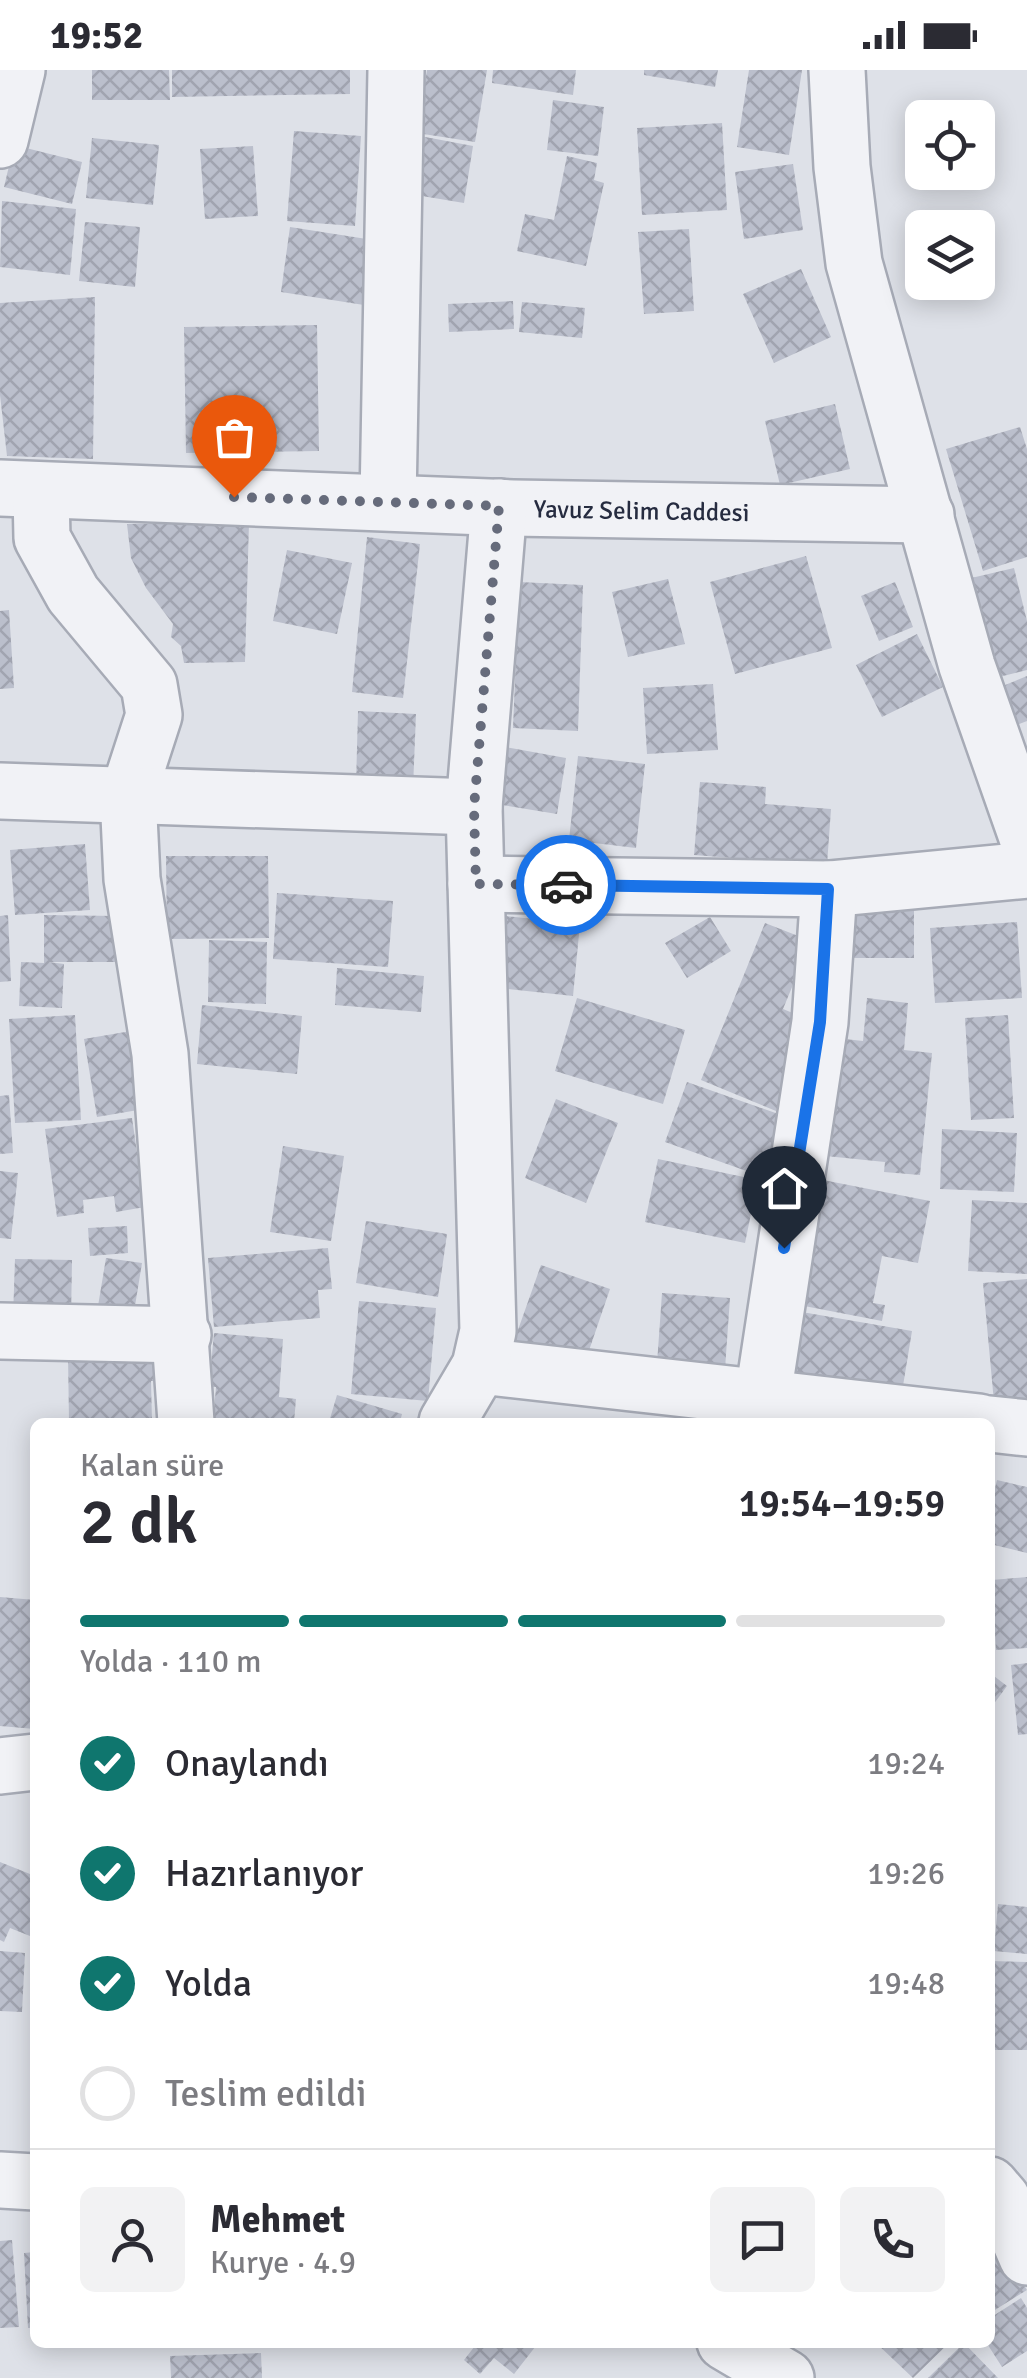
<!DOCTYPE html>
<html lang="tr">
<head>
<meta charset="utf-8">
<style>
	:root { --surface:#fff; --page:#f2f2f3; --text:#2b2b33; --muted:#7c7c81; --line:#e1e1e2; --accent:#0f766e }
	body { margin:0; font-family:Signika,sans-serif; background:var(--page); color:var(--text); height:100vh; display:flex; flex-direction:column; font-size:38px; white-space:nowrap }
	* { box-sizing:border-box; margin:0 }
	p { font-size:32px; color:var(--muted) }
	.icon { flex:none; width:55px; height:55px; fill:none; stroke:currentColor; stroke-width:2; stroke-linecap:round; stroke-linejoin:round }
	.map { position:relative; flex:1; overflow:hidden }
	.panel { position:absolute; left:30px; top:1348px; width:965px; height:930px; display:flex; flex-direction:column; background:var(--surface); border-radius:15px; box-shadow:0 5px 25px #0003 }
	.panel>* { flex:none }
	.buttons { position:absolute; left:905px; top:30px; display:grid; gap:20px }
	.buttons a { display:grid; place-items:center; width:90px; height:90px; border-radius:15px; background:var(--surface); box-shadow:0 5px 25px #0003; font-size:50px }
	.pin { position:absolute; display:grid; place-items:center; width:85px; height:85px; color:#fff; margin:-102px -42px; border-radius:50% 50% 50% 0; rotate:-45deg; box-shadow:0 0 10px #0007 }
	.pin .icon { rotate:45deg }
	.courier { position:absolute; display:grid; place-items:center; width:100px; height:100px; margin:-50px; border:8px solid #1a73e8; border-radius:50%; background:#fff; color:#222; box-shadow:0 2px 12px #0007 }
	.headline em { font-style:normal; font-weight:600 }
	.headline div { display:flex; flex-direction:column-reverse }
	.headline { display:flex; align-items:center; justify-content:space-between; height:170px; padding:0 50px }
	h1 { font-size:65px; font-weight:600; line-height:75px }
	.bar { display:grid; grid-template-columns:repeat(4,1fr); gap:15px 10px; align-content:center; height:120px; padding:0 50px }
	.bar i { height:12px; border-radius:8px; background:var(--line) }
	.bar .selected { background:var(--accent) }
	.bar p { grid-column:span 4 }
	.line { display:flex; align-items:center; gap:25px; padding:0 50px; border-top:2px solid var(--line) }
	.line div { flex:1 }
	.round { display:grid; place-items:center; flex:none; width:105px; height:105px; border-radius:15px; background:var(--page) }
	ol { padding:0 50px; list-style:none }
	li { display:flex; align-items:center; gap:30px; height:110px }
	li p { margin-inline-start:auto }
	li .icon { padding:10px; border-radius:50%; background:var(--accent); color:#fff; stroke-width:4 }
	li:last-child { color:var(--muted) }
	li i { width:55px; height:55px; border:5px solid var(--line); border-radius:50% }
	.status { display:flex; justify-content:space-between; align-items:center; height:70px; padding:0 50px; background:var(--surface); direction:ltr }
	.status svg { height:28px; fill:currentColor }
	.map>svg:first-child { display:block }
</style>
</head>
<body>
<div class="status"><b>19:52</b><svg viewBox="0 0 49 12"><path d="M0 12V9h3v3zM5 12V6h3v6zM10 12V3h3v9zM15 12V0h3v12zM26 1h20v11H26zM47 4h2v5h-2z"/></svg></div>
<div class="map">
<svg width="1027" height="2308" viewBox="0 0 1027 2308">
	<defs>
		<pattern id="building-cross-hatch" width="8" height="8" patternUnits="userSpaceOnUse" patternTransform="scale(2.5)"><rect width="8" height="8" fill="#bbbfcc"/><path d="M0 0l8 8M0 8l8-8" fill="none" stroke="#a1a4b0"/></pattern>
	</defs>
	<rect width="100%" height="100%" fill="#dee1e8"/>
	<path fill="url(#building-cross-hatch)" d="M 92,0 L 169,0 L 170,30 L 92,30 Z
		M 172,0 L 350,0 L 350,24 L 172,27 Z
		M 427,0 L 487,0 L 475,72 L 417,63 Z
		M 493,0 L 576,0 L 573,25 L 492,13 Z
		M 644,0 L 718,0 L 715,17 L 644,5 Z
		M 749,0 L 802,0 L 789,85 L 737,77 Z
		M 553,30 L 604,37 L 598,86 L 547,80 Z
		M 722,53 L 727,140 L 642,145 L 637,58 Z
		M 294,61 L 361,66 L 355,156 L 287,151 Z
		M 420,66 L 473,76 L 464,133 L 410,124 Z
		M 92,68 L 159,75 L 153,135 L 86,128 Z
		M 14,75 L 82,92 L 72,134 L 4,117 Z
		M 253,76 L 258,146 L 205,149 L 200,79 Z
		M 567,86 L 597,93 L 594,110 L 604,113 L 586,196 L 517,181 L 525,144 L 554,150 Z
		M 793,94 L 803,160 L 744,169 L 735,102 Z
		M 2,131 L 76,139 L 70,205 L 0,197 Z
		M 85,152 L 140,157 L 135,217 L 79,211 Z
		M 290,157 L 373,170 L 364,235 L 281,222 Z
		M 689,159 L 694,241 L 644,244 L 638,162 Z
		M 801,199 L 831,267 L 774,293 L 743,224 Z
		M 95,227 L 93,389 L 7,386 L 0,325 L 0,233 Z
		M 513,231 L 514,259 L 449,262 L 448,234 Z
		M 522,232 L 585,238 L 582,268 L 519,262 Z
		M 317,255 L 319,381 L 186,383 L 184,257 Z
		M 835,334 L 850,399 L 780,415 L 765,351 Z
		M 1020,357 L 1027,379 L 1027,487 L 983,501 L 946,379 Z
		M 249,453 L 245,592 L 184,593 L 181,576 L 171,567 L 173,554 L 146,518 L 131,488 L 127,454 Z
		M 367,467 L 420,474 L 403,628 L 352,622 Z
		M 287,480 L 352,493 L 337,564 L 273,551 Z
		M 806,486 L 832,578 L 735,604 L 710,512 Z
		M 1014,498 L 1027,551 L 1027,600 L 991,609 L 967,509 Z
		M 668,509 L 685,574 L 628,587 L 612,522 Z
		M 519,512 L 583,515 L 578,661 L 513,658 Z
		M 895,512 L 913,557 L 879,571 L 861,526 Z
		M 9,540 L 14,618 L 0,619 L 0,541 Z
		M 917,564 L 943,617 L 882,647 L 856,595 Z
		M 1027,606 L 1027,651 L 1014,656 L 998,618 Z
		M 713,614 L 718,680 L 647,684 L 643,618 Z
		M 358,641 L 416,644 L 413,718 L 356,715 Z
		M 505,677 L 566,688 L 557,744 L 496,734 Z
		M 578,686 L 645,694 L 636,778 L 569,770 Z
		M 700,712 L 766,717 L 765,734 L 831,739 L 826,809 L 757,804 L 758,790 L 694,785 Z
		M 85,774 L 90,840 L 15,845 L 10,780 Z
		M 166,786 L 268,786 L 269,868 L 167,869 Z
		M 277,823 L 393,831 L 388,897 L 273,889 Z
		M 844,831 L 914,831 L 914,888 L 844,888 Z
		M 488,844 L 580,854 L 573,926 L 481,916 Z
		M 8,845 L 11,911 L 0,912 L 0,846 Z
		M 44,845 L 116,846 L 115,892 L 49,892 L 64,894 L 62,938 L 19,936 L 21,892 L 44,893 Z
		M 710,847 L 731,881 L 687,908 L 665,873 Z
		M 1017,852 L 1022,928 L 935,933 L 930,858 Z
		M 765,853 L 811,871 L 783,939 L 812,951 L 776,1041 L 701,1010 Z
		M 209,870 L 267,872 L 266,934 L 208,932 Z
		M 337,898 L 424,906 L 421,942 L 335,935 Z
		M 577,928 L 685,960 L 663,1034 L 555,1001 Z
		M 867,928 L 908,933 L 904,980 L 932,983 L 920,1105 L 884,1102 L 885,1092 L 816,1085 L 826,967 L 863,971 Z
		M 202,935 L 302,946 L 297,1004 L 197,994 Z
		M 75,945 L 81,1050 L 15,1053 L 9,949 Z
		M 1008,945 L 1014,1048 L 971,1050 L 965,948 Z
		M 131,961 L 144,1039 L 97,1047 L 84,969 Z
		M 687,1012 L 787,1047 L 766,1108 L 665,1072 Z
		M 9,1025 L 13,1083 L 0,1084 L 0,1026 Z
		M 556,1029 L 618,1053 L 586,1133 L 525,1108 Z
		M 132,1048 L 145,1137 L 116,1142 L 114,1126 L 83,1130 L 84,1143 L 57,1147 L 45,1059 Z
		M 942,1059 L 1017,1063 L 1014,1122 L 940,1119 Z
		M 283,1076 L 344,1086 L 331,1171 L 270,1162 Z
		M 658,1089 L 758,1110 L 745,1173 L 645,1152 Z
		M 0,1101 L 18,1103 L 11,1169 L 0,1168 Z
		M 823,1110 L 930,1131 L 918,1193 L 882,1186 L 873,1233 L 885,1235 L 882,1251 L 799,1235 Z
		M 972,1130 L 1027,1133 L 1027,1204 L 968,1201 Z
		M 366,1151 L 447,1164 L 438,1227 L 356,1213 Z
		M 127,1156 L 128,1183 L 90,1186 L 88,1158 Z
		M 328,1178 L 332,1219 L 318,1220 L 320,1248 L 214,1257 L 208,1188 Z
		M 106,1188 L 142,1193 L 134,1242 L 98,1236 Z
		M 15,1189 L 72,1190 L 71,1250 L 13,1248 Z
		M 541,1195 L 610,1219 L 583,1298 L 513,1274 Z
		M 1027,1209 L 1027,1340 L 995,1343 L 983,1213 Z
		M 662,1223 L 730,1228 L 724,1313 L 656,1308 Z
		M 359,1231 L 436,1238 L 428,1331 L 351,1324 Z
		M 796,1241 L 912,1261 L 901,1328 L 785,1309 Z
		M 214,1263 L 283,1269 L 279,1327 L 296,1329 L 294,1352 L 213,1352 L 216,1317 L 209,1317 Z
		M 159,1282 L 160,1311 L 151,1311 L 152,1352 L 69,1352 L 68,1284 Z
		M 337,1325 L 402,1344 L 400,1352 L 329,1352 Z
		M 997,1410 L 1027,1417 L 1027,1483 L 990,1474 L 990,1438 Z
		M 1027,1507 L 1027,1578 L 996,1580 L 992,1510 Z
		M 0,1527 L 35,1530 L 35,1659 L 0,1656 Z
		M 1027,1593 L 1027,1664 L 1018,1665 L 1011,1595 Z
		M 990,1603 L 1007,1616 L 990,1639 Z
		M 0,1792 L 35,1806 L 35,1868 L 10,1858 L 4,1872 L 0,1870 Z
		M 998,1834 L 1027,1837 L 1027,1884 L 994,1881 Z
		M 0,1881 L 25,1883 L 22,1942 L 0,1941 Z
		M 990,1891 L 1027,1892 L 1027,1980 L 990,1980 Z
		M 990,2162 L 1027,2220 L 990,2243 Z
		M 12,2170 L 19,2257 L 0,2258 L 0,2171 Z
		M 35,2182 L 35,2258 L 28,2258 L 24,2183 Z
		M 1021,2228 L 1027,2238 L 1027,2281 L 1002,2297 L 986,2272 L 990,2272 L 990,2248 Z
		M 478,2272 L 539,2272 L 514,2304 L 494,2288 L 480,2304 L 464,2290 Z
		M 875,2272 L 950,2272 L 913,2308 Z
		M 964,2273 L 998,2308 L 928,2308 Z
		M 261,2283 L 262,2308 L 171,2308 L 170,2286 Z"/>
	<g fill="none" stroke-linecap="round" stroke-linejoin="round">
		<g stroke="#a7abb6" stroke-width="60">
			<g id="minor">
				<path d="M 837,0 L 842,97 L 854,193 L 967,596 L 1027,767"/>
				<path d="M 0,70 L 17,0"/>
				<path id="s1" d="M 0,418 L 513,438 L 926,445"/>
				<path d="M 41,423 L 42,468 L 73,524 L 149,615 L 154,645 L 128,725 L 132,809 L 160,984 L 186,1352"/>
				<path d="M 388,431 L 396,0"/>
				<path d="M 0,721 L 474,737"/>
				<path d="M 476,814 L 829,819 L 1027,800"/>
				<path d="M 0,1261 L 183,1265"/>
				<path d="M 480,1296 L 979,1352"/>
				<path d="M 447,1352 L 480,1296 L 488,1261 L 474,737 L 499,437"/>
				<path d="M 759,1352 L 820,952 L 829,819"/>
				<path d="M 990,1354 L 1027,1358"/>
				<path d="M 0,1696 L 35,1692"/>
				<path d="M 0,2110 L 35,2112"/>
				<path d="M 990,2115 L 1002,2129 L 1027,2187"/>
				<path d="M 725,2272 L 786,2308"/>
			</g>
		</g>
		<use href="#minor" stroke="#f1f2f6" stroke-width="55"/>
	</g>
	<g fill="none" stroke-linecap="round" stroke-linejoin="round">
		<path stroke="#666b7b" stroke-width="10" stroke-dasharray="0 18" d="M 234,427 L 499,436 L 474,738 L 476,814 L 566,815"/>
		<path stroke="#1a73e8" stroke-width="12" d="M 566,815 L 828,819 L 820,952 L 784,1178"/>
	</g>
	<g text-anchor="middle" dominant-baseline="central" stroke-width="10" stroke-linejoin="round" paint-order="stroke">
		<g font-size="25" fill="#262c40" stroke="#edf0f6">
			<text stroke="none"><textPath href="#s1" startOffset="642">Yavuz Selim Caddesi</textPath></text>
		</g>
	</g>
</svg>
<div class="buttons">
<a><svg class="icon" aria-label="locate" viewBox="0 0 24 24"><circle cx="12" cy="12" r="6"/><path d="M12 2v4M12 18v4M2 12h4M18 12h4"/></svg></a>
<a><svg class="icon" aria-label="layers" viewBox="0 0 24 24"><path d="M12 4l9 5-9 5-9-5zM3 14l9 5 9-5"/></svg></a>
</div>
<div class="pin" style="left:234px;top:427px;background:#ea580c"><svg class="icon" aria-label="bag" viewBox="0 0 24 24"><path d="M5 8h14l-1 12H6zM9 8a3 3 0 0 1 6 0"/></svg></div>
<div class="pin" style="left:784px;top:1178px;background:#1f2937"><svg class="icon" aria-label="home" viewBox="0 0 24 24"><path d="M3 11l9-7 9 7M6 9v11h12V9"/></svg></div>
<div class="courier" style="left:566px;top:815px"><svg class="icon" aria-label="car" viewBox="0 0 24 24"><path d="M5 17H2v-5l4-1 3-4h7l3 4 3 1v5h-3M9 17h6M6 11h13"/><circle cx="7" cy="17" r="2"/><circle cx="17" cy="17" r="2"/></svg></div>
<section class="panel">
<div class="headline"><div><h1>2 dk</h1><p>Kalan süre</p></div><em>19:54–19:59</em></div>
<div class="bar"><i class="selected"></i><i class="selected"></i><i class="selected"></i><i></i><p>Yolda · 110 m</p></div>
<ol>
<li><svg class="icon" aria-label="check" viewBox="0 0 24 24"><path d="M5 12l5 5 9-10"/></svg>Onaylandı<p>19:24</p></li>
<li><svg class="icon" aria-label="check" viewBox="0 0 24 24"><path d="M5 12l5 5 9-10"/></svg>Hazırlanıyor<p>19:26</p></li>
<li><svg class="icon" aria-label="check" viewBox="0 0 24 24"><path d="M5 12l5 5 9-10"/></svg>Yolda<p>19:48</p></li>
<li><i></i>Teslim edildi</li>
</ol>
<div class="line" style="height:180px"><a class="round"><svg class="icon" aria-label="person" viewBox="0 0 24 24"><circle cx="12" cy="8" r="4"/><path d="M4 21q1-7 8-7t8 7"/></svg></a><div><b>Mehmet</b><p>Kurye · 4.9</p></div><a class="round"><svg class="icon" aria-label="chat" viewBox="0 0 24 24"><path d="M4 5h16v11H9l-5 4z"/></svg></a><a class="round"><svg class="icon" aria-label="phone" viewBox="0 0 24 24"><path d="M5 4h4l2 5-3 2q2 4 5 5l2-3 5 2v4C11 20 4 13 5 4z"/></svg></a></div>
</section>
</div>
</body>
</html>
